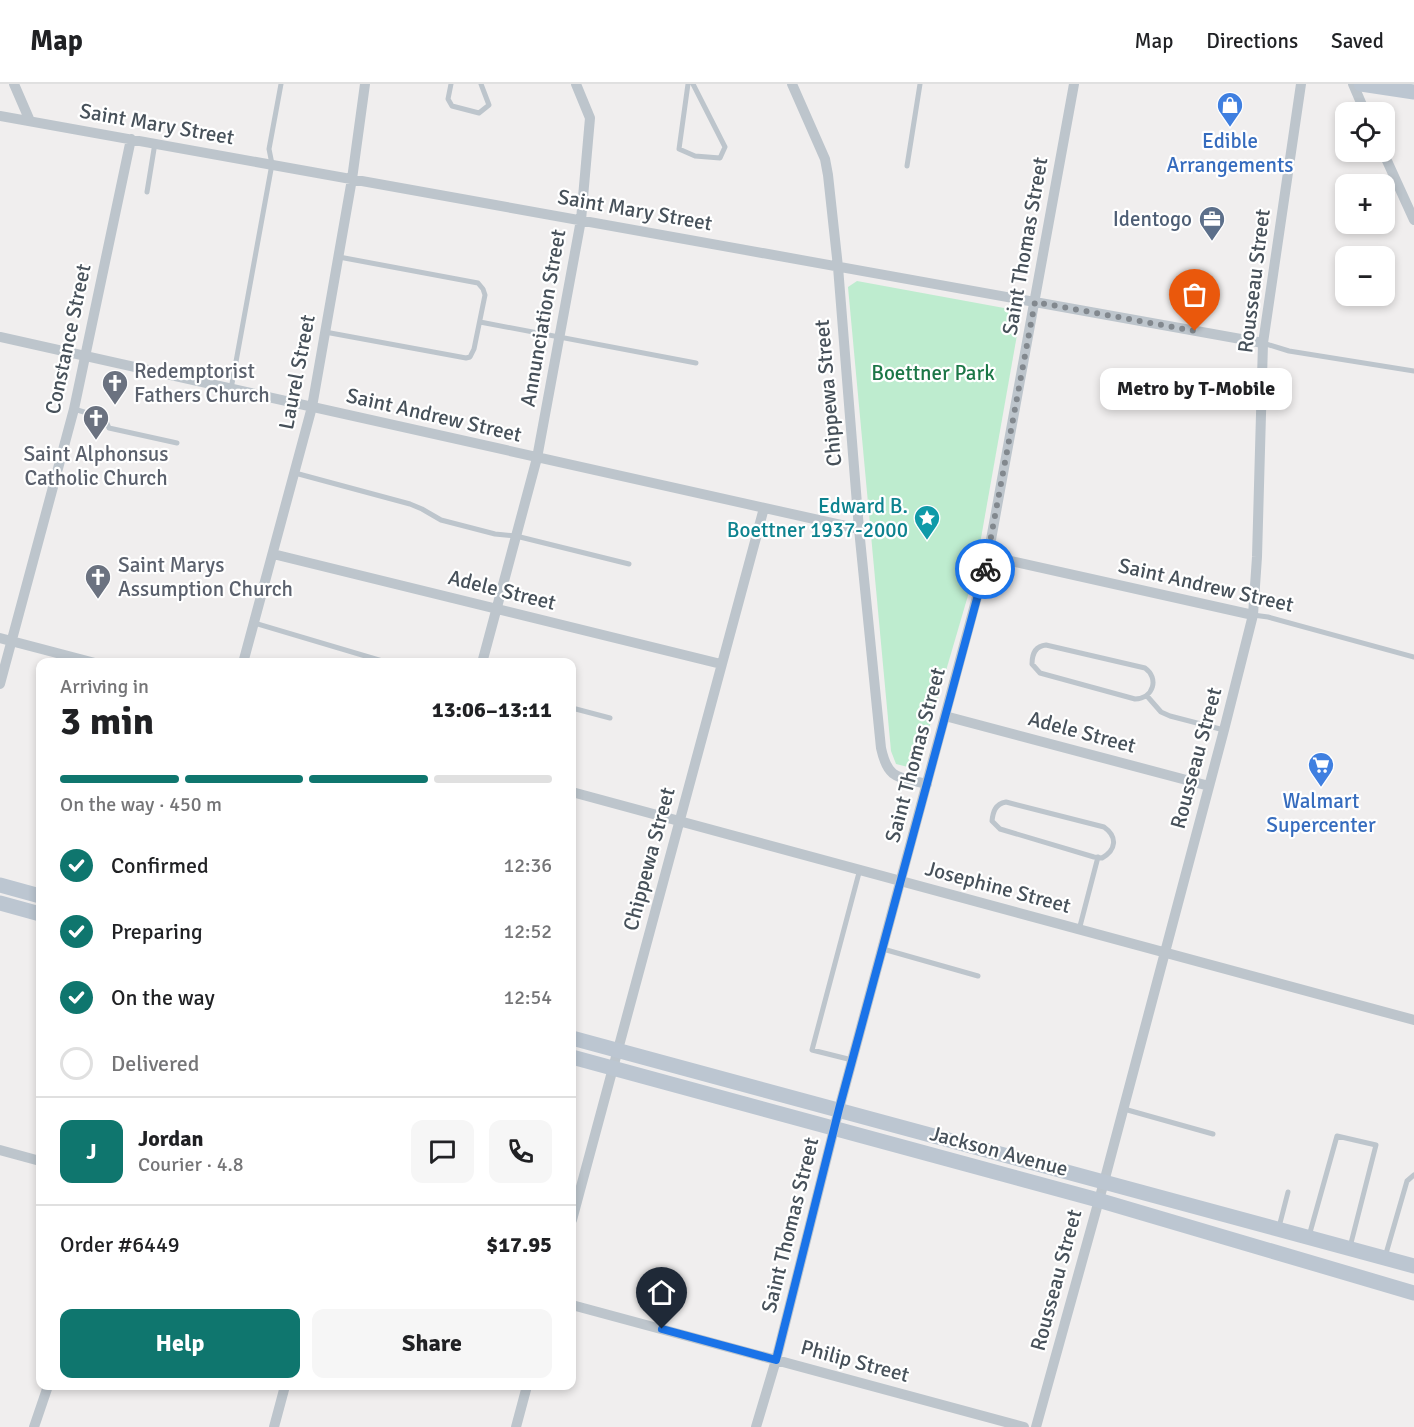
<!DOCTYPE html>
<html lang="en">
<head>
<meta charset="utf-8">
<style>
	:root { --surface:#fff; --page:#f6f6f6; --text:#202124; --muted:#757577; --line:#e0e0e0; --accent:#0f766e }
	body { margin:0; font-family:Signika,sans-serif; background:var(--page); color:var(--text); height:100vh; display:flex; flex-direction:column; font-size:22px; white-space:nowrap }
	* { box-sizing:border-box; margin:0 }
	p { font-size:20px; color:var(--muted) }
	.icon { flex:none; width:33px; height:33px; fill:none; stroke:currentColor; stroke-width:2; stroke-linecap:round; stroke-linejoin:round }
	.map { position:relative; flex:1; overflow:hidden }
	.details { position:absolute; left:36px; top:574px; width:540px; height:732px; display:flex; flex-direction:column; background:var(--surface); border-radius:12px; box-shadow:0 3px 9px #0003 }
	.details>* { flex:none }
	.fabs { position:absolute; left:1335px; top:18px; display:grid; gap:12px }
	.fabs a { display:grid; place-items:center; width:60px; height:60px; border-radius:12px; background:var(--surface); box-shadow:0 3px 9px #0003; font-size:30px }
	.pin { position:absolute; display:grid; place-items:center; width:51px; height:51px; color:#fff; margin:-62px -26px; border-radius:50% 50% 50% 0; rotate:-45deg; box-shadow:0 0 6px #0007 }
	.pin .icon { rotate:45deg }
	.courier { position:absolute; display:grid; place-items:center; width:60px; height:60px; margin:-30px; border:4px solid #1a73e8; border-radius:50%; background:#fff; color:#222; box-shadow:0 2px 8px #0007 }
	.bubble { position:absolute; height:42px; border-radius:12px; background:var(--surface); box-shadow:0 3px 9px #0003; font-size:20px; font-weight:800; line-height:42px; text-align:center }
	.headline em { font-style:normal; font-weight:800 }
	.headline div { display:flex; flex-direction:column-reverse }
	.headline { display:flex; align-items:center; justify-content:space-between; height:102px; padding:0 24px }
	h1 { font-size:39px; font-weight:800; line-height:45px }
	.bar { display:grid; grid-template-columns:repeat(4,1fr); gap:9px 6px; align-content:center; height:72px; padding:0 24px }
	.bar i { height:8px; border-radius:4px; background:var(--line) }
	.bar .selected { background:var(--accent) }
	.bar p { grid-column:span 4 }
	.line { display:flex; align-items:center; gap:15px; padding:0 24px; border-top:2px solid var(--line) }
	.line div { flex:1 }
	.round { display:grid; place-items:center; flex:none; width:63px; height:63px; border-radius:12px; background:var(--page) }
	ol { padding:0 24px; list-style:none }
	li { display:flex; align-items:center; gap:18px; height:66px }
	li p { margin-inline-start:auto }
	li .icon { padding:6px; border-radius:50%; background:var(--accent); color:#fff; stroke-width:4 }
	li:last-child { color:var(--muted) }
	li i { width:33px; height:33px; border:3px solid var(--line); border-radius:50% }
	.primary-button { display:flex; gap:12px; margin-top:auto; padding:12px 24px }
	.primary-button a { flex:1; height:69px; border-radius:12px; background:var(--accent); color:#fff; font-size:24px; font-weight:800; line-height:69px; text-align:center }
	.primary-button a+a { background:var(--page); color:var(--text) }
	header { display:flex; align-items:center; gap:36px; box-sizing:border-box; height:84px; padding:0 30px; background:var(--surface); border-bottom:2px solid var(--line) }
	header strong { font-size:28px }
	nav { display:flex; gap:33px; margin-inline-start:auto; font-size:21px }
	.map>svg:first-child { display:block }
</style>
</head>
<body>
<header>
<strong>Map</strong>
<nav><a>Map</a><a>Directions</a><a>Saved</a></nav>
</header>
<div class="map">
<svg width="1414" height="1343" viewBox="0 0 1414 1343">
	<rect width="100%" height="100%" fill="#f0eeee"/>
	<path fill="#beeccf" d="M 857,197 L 1015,226 L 1020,234 L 978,471 L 969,508 L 919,679 L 912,684 L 896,680 L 891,667 L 848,203 Z"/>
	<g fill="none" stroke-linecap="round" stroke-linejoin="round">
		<path stroke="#bdc5cc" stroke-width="5" d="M 451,0 L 448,15 L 452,22 L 479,29 L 489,21 L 481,0
			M 688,0 L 679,65 L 695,72 L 720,74 L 725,63 L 693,0
			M 907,82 L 920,0
			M 147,108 L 155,59
			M 480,238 L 696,279
			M 325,248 L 466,274 L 470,273 L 474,265 L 485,211 L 483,205 L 478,199 L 339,173
			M 1263,259 L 1289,267 L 1414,287
			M 231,305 L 272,80 L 269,65 L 281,0
			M 74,325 L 84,328
			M 94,332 L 105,335 L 109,344 L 177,359
			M 295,389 L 410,420 L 422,425 L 441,436 L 495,450 L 516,452 L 629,480
			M 1253,531 L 1268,533 L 1414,573
			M 254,539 L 389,579
			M 1046,561 L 1145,584 C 1159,594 1154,614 1135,615 L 1040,589 L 1032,580 C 1032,571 1035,562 1046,561 Z
			M 1147,612 L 1161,628 L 1170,632 L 1224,646
			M 572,624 L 610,634
			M 1006,718 L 1104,743 C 1118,753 1116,766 1102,774 L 1094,773 L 1000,745 L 992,737 C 993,728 995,720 1006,718 Z
			M 1079,846 L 1098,773
			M 883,865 L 978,892
			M 852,976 L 812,966 L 860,785
			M 1124,1025 L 1213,1050
			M 1279,1143 L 1288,1108
			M 1309,1152 L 1337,1052 L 1376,1061 L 1350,1163
			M 1385,1173 L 1407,1097 L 1414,1091"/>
		<path stroke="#bdc5cc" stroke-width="10" d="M 14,0 L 30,37
			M 792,0 L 825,75 L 828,91 L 838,183 L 859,445 L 881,664 C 888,696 898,693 927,700
			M 1353,0 L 1365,28
			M 0,32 L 1263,259
			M 1383,68 L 1414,136
			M 0,253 L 859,445
			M 273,470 L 721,580
			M 988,472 L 1253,531
			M 0,554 L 95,579
			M 243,579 L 312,323 L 352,95 L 365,0
			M 482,579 L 537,374 L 581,136 L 590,34 L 576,0
			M 0,600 L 74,325 L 131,55
			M 945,632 L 1209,702
			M 572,708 L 1414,936
			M 0,1066 L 40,1077
			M 572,1136 L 764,424
			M 572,1221 L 1024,1343
			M 34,1343 L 48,1302
			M 274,1343 L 285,1302
			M 516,1343 L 527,1302
			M 756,1343 L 776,1276 L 839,1025 L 988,472 L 1074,0
			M 1036,1343 L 1104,1098 L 1224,646 L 1253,531 L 1257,473 L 1263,259 L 1301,0"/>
		<path stroke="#bcc6d1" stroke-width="15" d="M 1361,0 L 1414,8
			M 0,801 L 40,812
			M 0,819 L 40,830
			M 572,954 L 1414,1182
			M 572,973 L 1098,1116 L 1414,1209"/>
	</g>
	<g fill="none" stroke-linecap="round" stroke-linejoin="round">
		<path stroke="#82888e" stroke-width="6" stroke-dasharray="0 10.8" d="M 985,485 L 1035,218 L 1195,247"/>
		<path stroke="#1a73e8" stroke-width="8" d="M 662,1245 L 776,1276 L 839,1025 L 985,485"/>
	</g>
	<defs>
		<g id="shop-pin" transform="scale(1.35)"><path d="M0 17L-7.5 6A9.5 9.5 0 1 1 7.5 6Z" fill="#3f7fe0" stroke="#fff"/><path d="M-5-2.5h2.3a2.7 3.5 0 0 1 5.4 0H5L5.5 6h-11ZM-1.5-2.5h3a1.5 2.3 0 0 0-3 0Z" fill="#fff"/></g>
		<g id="office-pin" transform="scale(1.35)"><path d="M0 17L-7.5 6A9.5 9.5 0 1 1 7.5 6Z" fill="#5c6f8a" stroke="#fff"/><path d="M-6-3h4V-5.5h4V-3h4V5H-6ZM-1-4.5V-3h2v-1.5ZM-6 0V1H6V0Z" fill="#fff"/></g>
		<g id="church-pin" transform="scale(1.35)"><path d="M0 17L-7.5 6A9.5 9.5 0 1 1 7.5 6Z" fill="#6b7280" stroke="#fff"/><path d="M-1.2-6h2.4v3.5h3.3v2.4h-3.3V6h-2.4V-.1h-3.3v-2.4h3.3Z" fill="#fff"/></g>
		<g id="sight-pin" transform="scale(1.35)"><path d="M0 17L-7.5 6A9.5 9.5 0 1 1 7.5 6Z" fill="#0f9aa8" stroke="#fff"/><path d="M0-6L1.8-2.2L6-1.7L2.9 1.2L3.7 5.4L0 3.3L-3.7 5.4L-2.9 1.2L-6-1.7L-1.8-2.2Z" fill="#fff"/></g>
		<g id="supermarket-pin" transform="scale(1.35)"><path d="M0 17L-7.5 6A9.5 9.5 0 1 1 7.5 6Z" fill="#3f7fe0" stroke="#fff"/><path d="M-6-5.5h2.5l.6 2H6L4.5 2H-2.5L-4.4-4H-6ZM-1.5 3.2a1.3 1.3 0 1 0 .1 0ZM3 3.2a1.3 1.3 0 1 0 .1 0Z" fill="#fff"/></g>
	</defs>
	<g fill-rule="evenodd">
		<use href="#shop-pin" x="1230" y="21"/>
		<use href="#office-pin" x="1212" y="135"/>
		<use href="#church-pin" x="115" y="299"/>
		<use href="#church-pin" x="96" y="334"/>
		<use href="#sight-pin" x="927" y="434"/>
		<use href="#church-pin" x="98" y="493"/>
		<use href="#supermarket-pin" x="1321" y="681"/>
	</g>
	<g text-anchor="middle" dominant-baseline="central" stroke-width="4.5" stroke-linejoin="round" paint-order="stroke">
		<g font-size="21" fill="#47515a" stroke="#fff">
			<text transform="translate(157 40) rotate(10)">Saint Mary Street</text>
			<text transform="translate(635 126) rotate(10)">Saint Mary Street</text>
			<text transform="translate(1025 162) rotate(-80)">Saint Thomas Street</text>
			<text transform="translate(1254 197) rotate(-83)">Rousseau Street</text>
			<text transform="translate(543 234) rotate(-80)">Annunciation Street</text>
			<text transform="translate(68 255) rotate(-78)">Constance Street</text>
			<text transform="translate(297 288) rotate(-79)">Laurel Street</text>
			<text transform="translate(828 309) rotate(-95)">Chippewa Street</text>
			<text transform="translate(434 331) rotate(13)">Saint Andrew Street</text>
			<text transform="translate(1206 501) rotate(13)">Saint Andrew Street</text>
			<text transform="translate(502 506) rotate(14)">Adele Street</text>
			<text transform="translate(1082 648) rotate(15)">Adele Street</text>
			<text transform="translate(915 671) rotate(-75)">Saint Thomas Street</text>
			<text transform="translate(1196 674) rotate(-75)">Rousseau Street</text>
			<text transform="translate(649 775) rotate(-75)">Chippewa Street</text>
			<text transform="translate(998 803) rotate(15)">Josephine Street</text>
			<text transform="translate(999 1067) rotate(15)">Jackson Avenue</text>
			<text transform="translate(790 1141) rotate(-76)">Saint Thomas Street</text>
			<text transform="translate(1056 1196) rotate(-75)">Rousseau Street</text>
			<text transform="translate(855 1277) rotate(15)">Philip Street</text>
		</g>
		<g font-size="21" fill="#366cbe" stroke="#fff">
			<text x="1230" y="57">Edible<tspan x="1230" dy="24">Arrangements</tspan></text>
			<text x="1321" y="717">Walmart<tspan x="1321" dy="24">Supercenter</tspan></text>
		</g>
		<g font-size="21" fill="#4e5e75" stroke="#fff" text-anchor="end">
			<text x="1192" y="135">Identogo</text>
		</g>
		<g font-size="21" fill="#5b616d" stroke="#fff" text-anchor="start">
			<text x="134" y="287">Redemptorist<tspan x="134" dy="24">Fathers Church</tspan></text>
			<text x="96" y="370" text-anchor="middle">Saint Alphonsus<tspan x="96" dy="24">Catholic Church</tspan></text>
			<text x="118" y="481">Saint Marys<tspan x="118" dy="24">Assumption Church</tspan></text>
		</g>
		<g font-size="21" fill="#1c7747" stroke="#fff">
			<text x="933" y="289">Boettner Park</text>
		</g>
		<g font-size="21" fill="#0d838f" stroke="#fff" text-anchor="end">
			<text x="908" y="422">Edward B.<tspan x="908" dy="24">Boettner 1937-2000</tspan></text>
		</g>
	</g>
</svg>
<div class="fabs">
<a><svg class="icon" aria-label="locate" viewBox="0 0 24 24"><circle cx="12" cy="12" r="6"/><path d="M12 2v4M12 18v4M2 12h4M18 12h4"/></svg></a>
<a>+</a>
<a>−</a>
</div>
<div class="pin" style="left:1195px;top:247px;background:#ea580c"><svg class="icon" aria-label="bag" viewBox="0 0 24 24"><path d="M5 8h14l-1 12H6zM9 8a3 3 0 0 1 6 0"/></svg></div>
<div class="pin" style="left:662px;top:1245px;background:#1f2937"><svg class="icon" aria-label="home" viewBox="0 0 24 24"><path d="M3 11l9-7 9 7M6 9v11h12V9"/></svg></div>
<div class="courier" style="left:985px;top:485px"><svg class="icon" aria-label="bike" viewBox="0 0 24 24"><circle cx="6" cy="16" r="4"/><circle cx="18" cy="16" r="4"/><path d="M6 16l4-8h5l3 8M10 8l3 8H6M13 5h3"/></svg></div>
<div class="bubble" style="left:1100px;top:284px;width:192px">Metro by T-Mobile</div>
<section class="details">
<div class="headline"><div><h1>3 min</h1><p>Arriving in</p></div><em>13:06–13:11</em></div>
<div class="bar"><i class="selected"></i><i class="selected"></i><i class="selected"></i><i></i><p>On the way · 450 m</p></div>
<ol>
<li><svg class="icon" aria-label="check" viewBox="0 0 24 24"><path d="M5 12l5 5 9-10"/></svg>Confirmed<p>12:36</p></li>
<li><svg class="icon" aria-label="check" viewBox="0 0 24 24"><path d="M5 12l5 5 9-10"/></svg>Preparing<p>12:52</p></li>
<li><svg class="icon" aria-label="check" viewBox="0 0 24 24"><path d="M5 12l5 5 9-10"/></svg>On the way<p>12:54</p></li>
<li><i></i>Delivered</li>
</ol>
<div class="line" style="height:108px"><b class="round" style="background:var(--accent);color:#fff">J</b><div><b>Jordan</b><p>Courier · 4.8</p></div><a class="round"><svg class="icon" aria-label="chat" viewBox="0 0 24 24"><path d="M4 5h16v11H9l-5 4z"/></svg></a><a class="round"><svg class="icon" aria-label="phone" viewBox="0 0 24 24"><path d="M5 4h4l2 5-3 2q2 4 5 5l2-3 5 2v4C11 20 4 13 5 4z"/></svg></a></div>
<div class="line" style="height:78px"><div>Order #6449</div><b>$17.95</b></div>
<div class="primary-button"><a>Help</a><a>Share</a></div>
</section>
</div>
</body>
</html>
